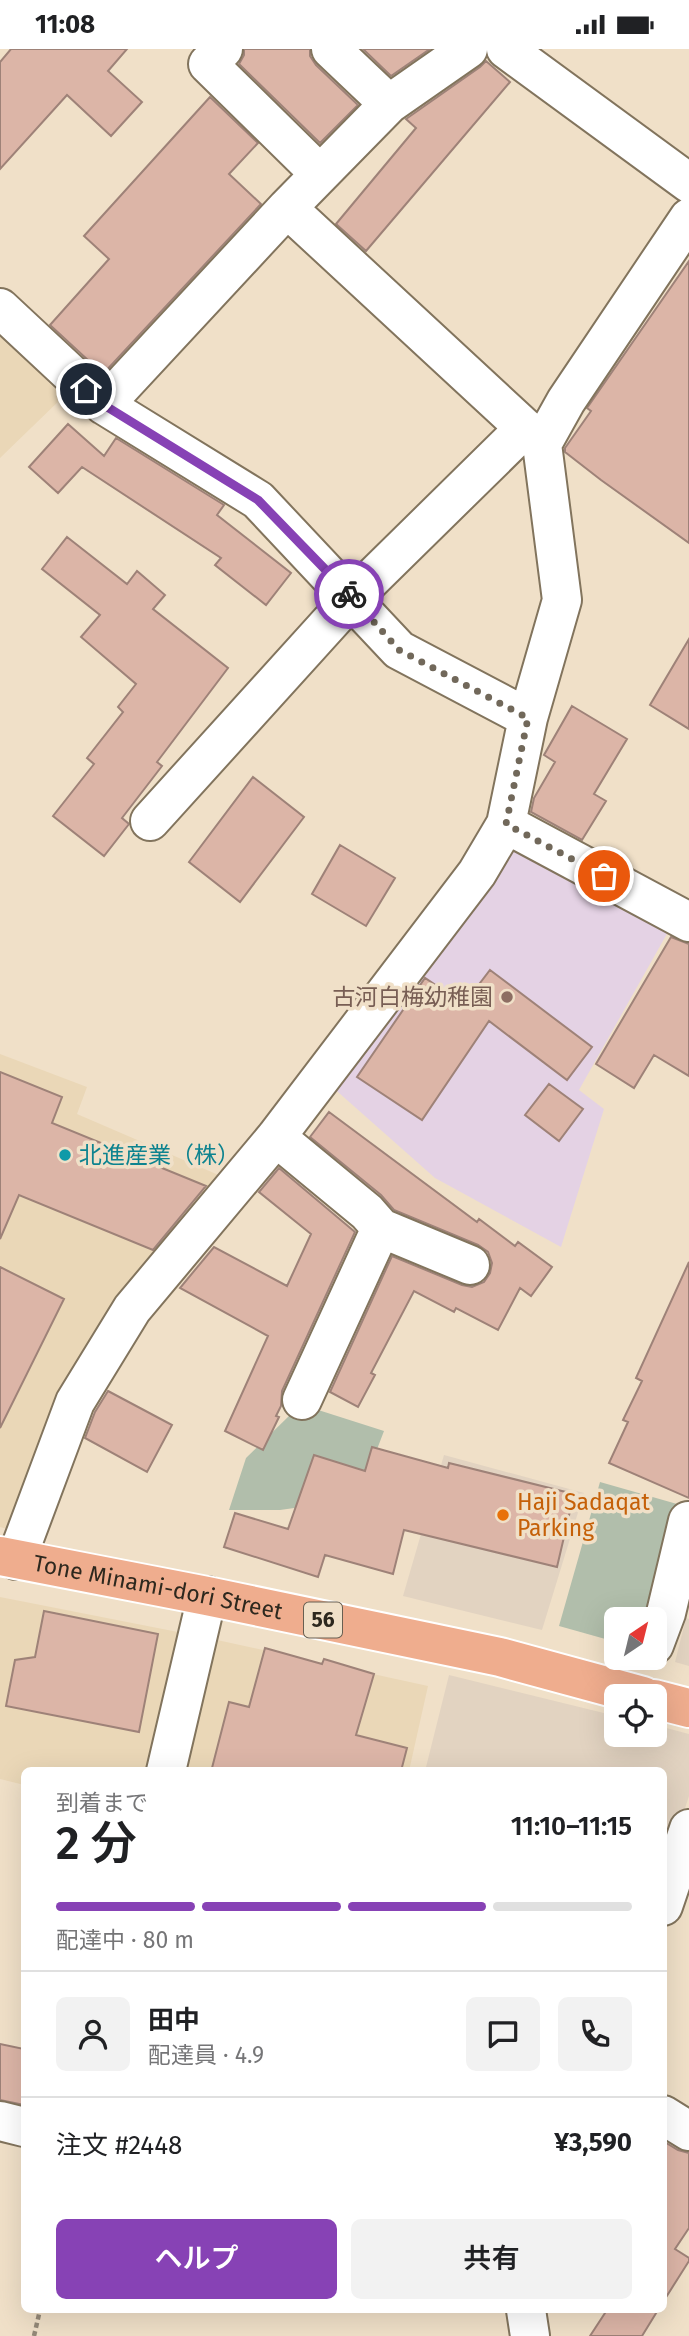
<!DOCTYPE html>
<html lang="ja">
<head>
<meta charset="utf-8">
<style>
	:root { --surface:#fff; --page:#f2f2f2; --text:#202124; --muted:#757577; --line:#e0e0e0; --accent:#8742b5 }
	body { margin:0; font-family:"Fira Sans","Noto Sans JP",sans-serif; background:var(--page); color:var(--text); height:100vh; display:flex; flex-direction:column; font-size:26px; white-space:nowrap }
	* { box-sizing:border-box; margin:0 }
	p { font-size:23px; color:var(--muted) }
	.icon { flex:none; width:38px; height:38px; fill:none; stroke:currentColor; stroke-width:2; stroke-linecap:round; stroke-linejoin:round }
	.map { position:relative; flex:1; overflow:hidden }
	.sheet { position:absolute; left:21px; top:1718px; width:646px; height:546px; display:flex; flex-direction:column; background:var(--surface); border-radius:10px; box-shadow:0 7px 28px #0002 }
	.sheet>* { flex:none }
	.needle { width:46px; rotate:35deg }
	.controls { position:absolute; left:604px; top:1558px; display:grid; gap:14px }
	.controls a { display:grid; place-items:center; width:63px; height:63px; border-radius:10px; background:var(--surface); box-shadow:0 7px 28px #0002; font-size:35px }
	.pin { position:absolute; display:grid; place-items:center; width:60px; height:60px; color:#fff; margin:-30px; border:4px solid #fff; border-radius:50%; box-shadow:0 2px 7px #0007 }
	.courier { position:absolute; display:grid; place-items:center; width:70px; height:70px; margin:-35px; border:5px solid #8742b5; border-radius:50%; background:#fff; color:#222; box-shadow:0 2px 9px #0007 }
	.overview em { font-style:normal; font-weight:600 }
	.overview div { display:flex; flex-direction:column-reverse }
	.overview { display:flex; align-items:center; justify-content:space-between; height:119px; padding:0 35px }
	h1 { font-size:46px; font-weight:600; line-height:52px }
	.bar { display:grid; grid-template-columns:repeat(4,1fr); gap:10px 7px; align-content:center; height:84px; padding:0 35px }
	.bar i { height:9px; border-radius:5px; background:var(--line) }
	.bar .current { background:var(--accent) }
	.bar p { grid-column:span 4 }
	.line { display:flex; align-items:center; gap:18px; padding:0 35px; border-top:2px solid var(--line) }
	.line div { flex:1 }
	.round { display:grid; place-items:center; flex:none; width:74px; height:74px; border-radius:10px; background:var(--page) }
	.action { display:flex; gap:14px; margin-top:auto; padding:14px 35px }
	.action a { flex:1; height:80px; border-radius:10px; background:var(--accent); color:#fff; font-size:28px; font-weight:600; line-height:80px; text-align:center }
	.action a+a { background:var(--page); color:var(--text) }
	.status { display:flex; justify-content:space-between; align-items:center; height:49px; padding:0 35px; background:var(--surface); direction:ltr }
	.status svg { height:19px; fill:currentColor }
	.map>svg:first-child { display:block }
</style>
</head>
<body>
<div class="status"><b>11:08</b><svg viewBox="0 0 49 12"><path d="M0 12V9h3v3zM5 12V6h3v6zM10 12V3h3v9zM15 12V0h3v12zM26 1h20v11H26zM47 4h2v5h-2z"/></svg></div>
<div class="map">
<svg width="689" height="2287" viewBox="0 0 689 2287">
	<rect width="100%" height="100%" fill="#f0e0c8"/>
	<path fill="#e2d3c1" d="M 444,1406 L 584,1444 L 542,1581 L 403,1547 Z
		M 686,1569 L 689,1570 L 689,1617 L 675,1613 Z
		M 449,1626 L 616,1667 L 616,1685 L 654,1685 L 655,1676 L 689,1685 L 689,1747 L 663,1827 L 663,1722 L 425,1722 Z"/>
	<path fill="#ead7b7" d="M 0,284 L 63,348 L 0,409 Z
		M 0,1005 L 87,1038 L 77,1065 L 237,1134 L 132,1260 L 26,1485 L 0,1478 Z
		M 0,1548 L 188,1585 L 155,1722 L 24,1722 L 24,1736 L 0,1730 Z
		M 208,1589 L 428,1637 L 409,1722 L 175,1722 Z"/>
	<path fill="#e4d2e4" d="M 506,775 L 677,867 L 579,1041 L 604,1060 L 561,1198 L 435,1129 L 321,1028 Z"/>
	<path fill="#b1beab" d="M 312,1359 L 384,1382 L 358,1450 L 280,1461 L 229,1461 L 246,1409 L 290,1366 Z
		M 600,1433 L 684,1457 L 652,1570 L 616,1570 L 616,1593 L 559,1577 Z"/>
	<path fill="#dcb5a7" stroke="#9e8278" stroke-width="2" d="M 11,0 L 127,0 L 108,22 L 142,53 L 111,87 L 67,46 L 0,120 L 0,13 Z
		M 244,0 L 310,0 L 310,7 L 316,16 L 358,56 L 320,94 L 239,15 L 244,6 Z
		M 363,0 L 430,0 L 391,27 Z
		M 486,12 L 510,33 L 366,202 L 336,175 L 416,79 L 406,70 L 480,18 Z
		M 210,48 L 258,94 L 229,125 L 261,155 L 103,325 L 50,276 L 109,210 L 84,187 Z
		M 689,212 L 689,494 L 601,431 L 565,403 L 565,399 L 591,362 L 587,359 Z
		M 68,375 L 104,407 L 116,389 L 224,456 L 217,466 L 291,524 L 266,556 L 215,516 L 221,509 L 82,418 L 58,444 L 29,418 Z
		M 67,488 L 127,535 L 137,522 L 165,546 L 153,560 L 228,619 L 157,713 L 162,717 L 122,769 L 129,775 L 104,807 L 53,767 L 94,715 L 87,709 L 123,663 L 118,658 L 136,635 L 81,588 L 100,566 L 42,520 Z
		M 689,590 L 689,680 L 650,656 Z
		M 572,657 L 627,690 L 594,745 L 606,752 L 582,791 L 531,763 L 534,749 L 555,713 L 544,706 Z
		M 253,728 L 304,768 L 240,853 L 189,813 Z
		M 340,796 L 395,829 L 366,877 L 312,845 Z
		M 671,888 L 689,895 L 689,1027 L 654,1006 L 634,1039 L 596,1015 Z
		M 490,921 L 592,998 L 567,1031 L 489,972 L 422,1071 L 357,1028 L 425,929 L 464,955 Z
		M 0,1023 L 62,1048 L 52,1074 L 206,1137 L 153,1201 L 19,1146 L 0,1190 Z
		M 549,1035 L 583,1060 L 559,1092 L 525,1066 Z
		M 329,1063 L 477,1173 L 479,1170 L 515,1197 L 518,1193 L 552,1218 L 531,1247 L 520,1239 L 498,1281 L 456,1259 L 454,1263 L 414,1242 L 371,1324 L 375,1326 L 358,1358 L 330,1343 L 392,1207 L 462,1236 L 472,1238 L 484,1233 L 490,1224 L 492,1214 L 488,1203 L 478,1196 L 394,1161 L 381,1146 L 310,1088 Z
		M 279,1119 L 355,1183 L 282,1342 L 281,1357 L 276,1367 L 279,1368 L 263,1401 L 225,1382 L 268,1287 L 180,1239 L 214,1198 L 287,1237 L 311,1185 L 259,1143 Z
		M 689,1213 L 689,1449 L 609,1414 L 628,1373 L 623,1371 L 642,1332 L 636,1329 Z
		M 0,1218 L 64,1250 L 0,1379 Z
		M 108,1342 L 172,1376 L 147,1423 L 85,1389 L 95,1363 Z
		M 372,1398 L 448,1419 L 449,1414 L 574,1445 L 557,1518 L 404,1481 L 393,1525 L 325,1506 L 318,1528 L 224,1498 L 235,1464 L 288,1480 L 314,1406 L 365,1422 Z
		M 44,1562 L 158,1585 L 139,1683 L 6,1657 L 15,1611 L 35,1608 Z
		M 265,1599 L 322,1615 L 324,1610 L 374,1625 L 356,1686 L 407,1699 L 401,1722 L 226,1722 L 212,1719 L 229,1653 L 249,1658 Z
		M 0,1995 L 24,2000 L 24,2056 L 0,2051 Z
		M 663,2092 L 678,2101 L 689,2104 L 689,2179 L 675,2200 L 689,2209 L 689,2212 L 663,2253 Z
		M 607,2261 L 658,2261 L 642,2287 L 590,2287 Z"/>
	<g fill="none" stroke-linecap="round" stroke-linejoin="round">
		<g stroke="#82745d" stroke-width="42">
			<path id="minor" d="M 223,0 L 208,15 L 320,125
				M 331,0 L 389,55
				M 506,0 L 689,134
				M 287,159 L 542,395
				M 0,259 L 104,356 L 258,451 L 399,601 L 528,669
				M 104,356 L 287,159 L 389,55 L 468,0
				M 150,772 L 352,549 L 525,379
				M 506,775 L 689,873
				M 276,1088 L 367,1163 L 381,1179 L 470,1216
				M 302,1351 L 381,1179
				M 16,1511 L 75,1353 L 132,1260 L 276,1088 L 477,824 L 506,775 L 528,669 L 562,551 L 542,395 L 566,352 L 689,169
				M 654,1596 L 666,1564 L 688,1472
				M 166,1722 L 207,1547
				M 663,1857 L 689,1780
				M 663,2066 L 689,2082
				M 0,2072 L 24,2078
				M 526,2261 L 530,2287"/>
		</g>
		<g stroke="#fff" stroke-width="42">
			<g id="major">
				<path id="s1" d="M 0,1507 L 207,1547 L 500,1608 L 643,1647"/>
				<path d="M 654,1650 L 689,1659"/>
			</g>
		</g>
		<path stroke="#948978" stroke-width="4.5" stroke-dasharray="5 3.5" stroke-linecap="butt" d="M 34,2287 L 40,2261"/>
		<use href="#minor" stroke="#fff" stroke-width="38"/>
		<use href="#major" stroke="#efad8e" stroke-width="38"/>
	</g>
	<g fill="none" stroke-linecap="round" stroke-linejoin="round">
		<path stroke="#71685a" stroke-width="7" stroke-dasharray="0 12.6" d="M 349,545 L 399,601 L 528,669 L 506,775 L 604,827"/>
		<path stroke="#8742b5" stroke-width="9" d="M 86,340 L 104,356 L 258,451 L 349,545"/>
	</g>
	<circle fill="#8d6e63" stroke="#f0e0c8" stroke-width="2.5" cx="507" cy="948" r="7"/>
	<circle fill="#0f9aa8" stroke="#f0e0c8" stroke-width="2.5" cx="65" cy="1106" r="7"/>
	<circle fill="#e8710a" stroke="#f0e0c8" stroke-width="2.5" cx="503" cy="1466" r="7"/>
	<g text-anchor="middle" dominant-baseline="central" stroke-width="7" stroke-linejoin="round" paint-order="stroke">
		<rect fill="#f0e0c8" stroke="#685f51" stroke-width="2" x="304" y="1553.5" width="38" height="35" rx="5"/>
		<g font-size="21" font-weight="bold" fill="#2d281e">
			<text x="323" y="1571">56</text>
		</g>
		<g font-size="23" fill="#785e54" stroke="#f0e0c8" text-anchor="end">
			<text x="493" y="948">古河白梅幼稚園</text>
		</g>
		<g font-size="23" fill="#0d838f" stroke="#f0e0c8" text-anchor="start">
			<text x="79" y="1106">北進産業（株）</text>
		</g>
		<g font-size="23" fill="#c56008" stroke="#f0e0c8" text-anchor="start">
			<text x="517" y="1453">Haji Sadaqat<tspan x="517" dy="26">Parking</tspan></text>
		</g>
		<g font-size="23" fill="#2d281e" stroke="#f0e0c8">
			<text stroke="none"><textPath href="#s1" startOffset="161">Tone Minami-dori Street</textPath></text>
		</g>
	</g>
</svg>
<div class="controls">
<a><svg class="needle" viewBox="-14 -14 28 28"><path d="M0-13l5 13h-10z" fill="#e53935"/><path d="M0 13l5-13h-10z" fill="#757577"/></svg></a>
<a><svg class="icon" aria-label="locate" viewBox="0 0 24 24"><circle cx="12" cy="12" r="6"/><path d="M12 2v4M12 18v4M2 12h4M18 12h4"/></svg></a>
</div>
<div class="pin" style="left:604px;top:827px;background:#ea580c"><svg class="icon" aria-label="bag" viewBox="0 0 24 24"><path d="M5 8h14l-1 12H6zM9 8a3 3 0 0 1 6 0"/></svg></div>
<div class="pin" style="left:86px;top:340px;background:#1f2937"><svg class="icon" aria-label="home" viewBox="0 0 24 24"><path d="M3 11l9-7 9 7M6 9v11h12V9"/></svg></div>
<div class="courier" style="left:349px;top:545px"><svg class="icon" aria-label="bike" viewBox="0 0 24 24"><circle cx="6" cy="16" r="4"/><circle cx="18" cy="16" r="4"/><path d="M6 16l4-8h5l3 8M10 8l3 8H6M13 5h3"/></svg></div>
<section class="sheet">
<div class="overview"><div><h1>2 分</h1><p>到着まで</p></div><em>11:10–11:15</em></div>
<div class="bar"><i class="current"></i><i class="current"></i><i class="current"></i><i></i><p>配達中 · 80 m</p></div>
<div class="line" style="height:126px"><a class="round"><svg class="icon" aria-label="person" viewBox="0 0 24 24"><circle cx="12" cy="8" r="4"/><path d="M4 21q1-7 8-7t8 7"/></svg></a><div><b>田中</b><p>配達員 · 4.9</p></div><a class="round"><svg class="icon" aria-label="chat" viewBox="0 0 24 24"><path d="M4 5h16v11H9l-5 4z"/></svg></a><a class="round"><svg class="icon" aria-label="phone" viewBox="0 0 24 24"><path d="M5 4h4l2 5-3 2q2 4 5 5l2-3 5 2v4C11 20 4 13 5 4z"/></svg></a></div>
<div class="line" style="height:91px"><div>注文 #2448</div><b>¥3,590</b></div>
<div class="action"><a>ヘルプ</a><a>共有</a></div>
</section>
</div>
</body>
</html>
